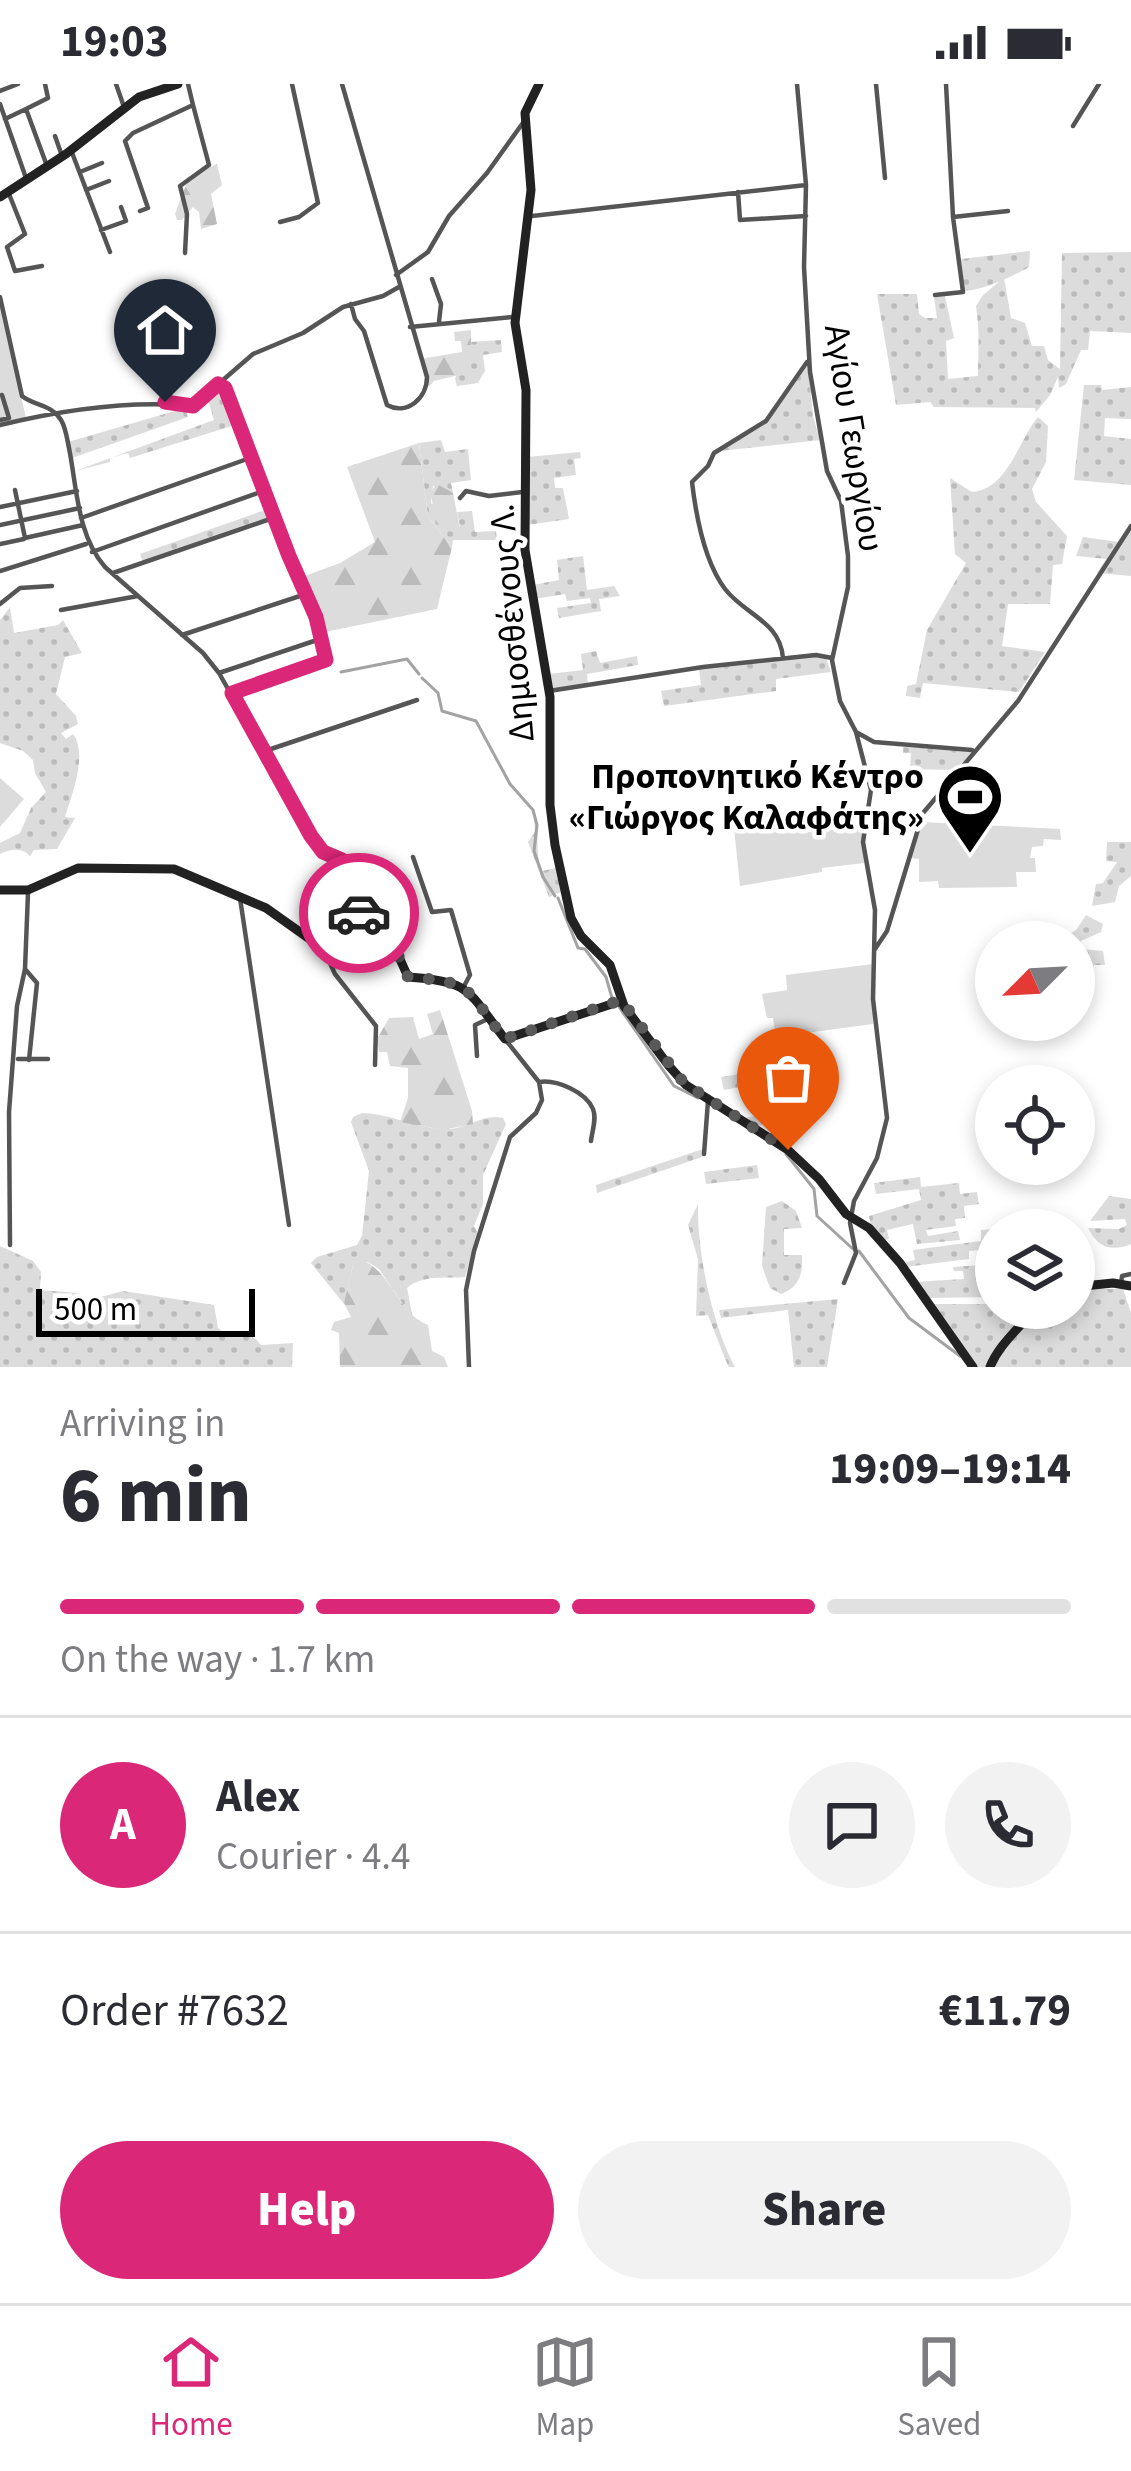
<!DOCTYPE html>
<html lang="en">
<head>
<meta charset="utf-8">
<style>
	:root { --surface:#fff; --page:#f2f2f3; --text:#2b2b33; --muted:#7c7c81; --line:#e1e1e2; --accent:#db2777 }
	body { margin:0; font-family:"Source Sans 3",sans-serif; background:var(--page); color:var(--text); height:100vh; display:flex; flex-direction:column; font-size:45px; white-space:nowrap }
	* { box-sizing:border-box; margin:0 }
	p { font-size:39px; color:var(--muted) }
	.icon { flex:none; width:66px; height:66px; fill:none; stroke:currentColor; stroke-width:2; stroke-linecap:round; stroke-linejoin:round }
	.map { position:relative; height:1283px; overflow:hidden }
	.details { display:flex; flex-direction:column; background:var(--surface); flex:1 }
	.details>* { flex:none }
	.needle { width:78px; rotate:246deg }
	.buttons { position:absolute; left:975px; top:837px; display:grid; gap:24px }
	.buttons a { display:grid; place-items:center; width:120px; height:120px; border-radius:50%; background:var(--surface); box-shadow:0 6px 18px #0003; font-size:60px }
	.scale { position:absolute; left:36px; bottom:30px; width:219px; box-sizing:border-box; padding-left:12px; border:6px solid #000; border-top:0; font-size:33px; line-height:42px; white-space:nowrap; color:#000; -webkit-text-stroke:9px #fff; paint-order:stroke }
	.pin { position:absolute; display:grid; place-items:center; width:102px; height:102px; color:#fff; margin:-123px -51px; border-radius:50% 50% 50% 0; rotate:-45deg; box-shadow:0 0 12px #0007 }
	.pin .icon { rotate:45deg }
	.courier { position:absolute; display:grid; place-items:center; width:120px; height:120px; margin:-60px; border:9px solid #db2777; border-radius:50%; background:#fff; color:#222; box-shadow:0 3px 15px #0007 }
	.summary em { font-style:normal; font-weight:800 }
	.summary div { display:flex; flex-direction:column-reverse }
	.summary { display:flex; align-items:center; justify-content:space-between; height:204px; padding:0 60px }
	h1 { font-size:78px; font-weight:800; line-height:90px }
	.bar { display:grid; grid-template-columns:repeat(4,1fr); gap:18px 12px; align-content:center; height:144px; padding:0 60px }
	.bar i { height:15px; border-radius:9px; background:var(--line) }
	.bar .on { background:var(--accent) }
	.bar p { grid-column:span 4 }
	.line { display:flex; align-items:center; gap:30px; padding:0 60px; border-top:3px solid var(--line) }
	.line div { flex:1 }
	.round { display:grid; place-items:center; flex:none; width:126px; height:126px; border-radius:63px; background:var(--page) }
	.primary-button { display:flex; gap:24px; margin-top:auto; padding:24px 60px }
	.primary-button a { flex:1; height:138px; border-radius:72px; background:var(--accent); color:#fff; font-size:48px; font-weight:800; line-height:138px; text-align:center }
	.primary-button a+a { background:var(--page); color:var(--text) }
	.status { display:flex; justify-content:space-between; align-items:center; height:84px; padding:0 60px; background:var(--surface); direction:ltr }
	.status svg { height:33px; fill:currentColor }
	.menu { display:flex; justify-content:space-around; align-items:center; height:168px; border-top:3px solid var(--line); background:var(--surface); font-size:33px; color:var(--muted) }
	.menu a { display:grid; justify-items:center; gap:6px }
	.menu .on { color:var(--accent) }
	.map>svg:first-child { display:block }
</style>
</head>
<body>
<div class="status"><b>19:03</b><svg viewBox="0 0 49 12"><path d="M0 12V9h3v3zM5 12V6h3v6zM10 12V3h3v9zM15 12V0h3v12zM26 1h20v11H26zM47 4h2v5h-2z"/></svg></div>
<div class="map">
<svg width="1131" height="1283" viewBox="0 0 1131 1283">
	<defs>
		<pattern id="grass-dots" width="8" height="8" patternUnits="userSpaceOnUse" patternTransform="scale(3)"><rect width="8" height="8" fill="#dcdcdc"/><path d="M2 2h.1M6 6h.1" fill="none" stroke="#bbb" stroke-width="1.8" stroke-linecap="round"/></pattern>
		<pattern id="forest-firs" width="22" height="20" patternUnits="userSpaceOnUse" patternTransform="scale(3)"><rect width="22" height="20" fill="#dcdcdc"/><path d="M5 1l3.5 6h-7zM16 11l3.5 6h-7z" fill="#bbb"/></pattern>
	</defs>
	<rect width="100%" height="100%" fill="#fff"/>
	<path fill="url(#grass-dots)" d="M 1030,167 L 1029,183 C 1014,192 981,207 964,207 L 961,175 Z
		M 1131,168 L 1131,249 L 1090,247 L 1088,266 L 1081,266 L 1066,300 L 1059,304 L 1058,293 L 1050,311 L 1036,328 L 1035,324 L 934,323 L 930,318 L 896,321 L 877,210 L 917,210 L 919,230 L 925,234 L 937,234 L 934,213 L 945,212 L 954,254 L 946,257 L 948,295 L 978,292 C 978,267 980,248 976,222 L 983,211 L 1004,194 L 1011,234 L 1025,239 L 1032,262 L 1044,262 L 1048,276 L 1060,285 L 1062,169 Z
		M 501,256 L 502,268 L 483,271 L 485,287 L 478,299 L 457,302 L 455,295 L 470,258 Z
		M 808,281 L 813,332 L 820,356 L 720,367 L 768,337 Z
		M 1084,301 L 1101,301 L 1102,306 L 1131,303 L 1131,335 L 1105,334 L 1104,352 L 1131,355 L 1131,401 L 1074,396 Z
		M 218,303 L 226,309 L 238,340 L 130,374 L 128,369 L 110,374 L 110,378 L 75,387 L 214,336 L 209,319 L 190,324 Z
		M 185,324 L 188,333 L 72,374 L 68,358 Z
		M 1038,333 L 1048,342 L 1046,378 L 1032,405 L 1036,418 L 1067,452 L 1062,480 L 1053,481 L 1050,520 L 1008,520 L 1002,562 L 1045,568 L 1019,608 L 923,599 L 920,614 L 906,612 L 907,602 L 916,600 L 927,546 L 966,479 L 955,470 L 950,394 L 972,408 C 1008,405 1018,357 1038,333 Z
		M 441,356 L 445,368 L 468,365 L 471,396 L 451,399 L 453,409 L 433,402 L 431,419 L 460,444 L 457,428 L 472,427 L 475,448 L 496,447 L 497,456 L 453,456 L 452,463 L 428,433 L 419,359 Z
		M 580,368 L 581,374 L 574,375 L 576,391 L 554,394 L 555,404 L 563,404 L 569,435 L 527,441 L 527,373 Z
		M 271,424 L 274,432 L 143,478 L 140,470 Z
		M 1131,445 L 1131,492 L 1097,489 L 1106,475 L 1076,472 L 1083,453 L 1119,458 Z
		M 583,472 L 587,506 L 614,502 L 620,512 L 599,515 L 601,527 L 559,534 L 557,524 L 591,519 L 590,514 L 567,517 L 565,510 L 535,515 L 533,501 L 559,496 L 557,476 Z
		M 10,523 L 14,549 L 58,541 L 63,536 L 82,569 L 65,573 L 56,610 L 76,632 L 78,640 L 61,649 L 66,655 L 73,650 C 88,671 72,710 65,733 L 75,734 L 57,765 L 34,766 L 30,772 C 22,763 10,765 0,770 L 0,759 L 20,749 L 31,724 L 46,708 L 35,689 L 33,676 L 23,667 L 0,659 L 0,536 Z
		M 596,567 L 600,579 L 637,572 L 638,581 L 587,590 L 588,600 L 552,606 L 549,590 L 583,586 L 581,570 Z
		M 817,572 L 826,574 L 831,588 L 776,595 L 776,607 L 664,622 L 661,607 L 701,601 L 699,585 Z
		M 903,663 L 973,667 L 955,686 L 910,685 L 911,669 L 903,669 Z
		M 534,732 C 541,742 534,769 542,787 L 556,784 L 561,808 L 549,813 L 528,758 L 535,748 Z
		M 1107,758 L 1131,758 L 1131,792 L 1119,802 L 1115,818 L 1092,822 L 1096,800 L 1103,799 L 1117,778 L 1106,777 Z
		M 1086,831 L 1103,840 L 1101,848 L 1081,857 L 1081,865 L 1103,867 L 1105,881 L 1094,881 L 1092,890 L 1077,891 L 1074,858 L 1057,858 L 1076,846 Z
		M 752,988 L 757,1009 L 769,1008 L 775,1038 L 757,1042 L 744,1034 L 765,1030 L 762,1017 L 754,1017 L 750,1001 L 724,1006 L 721,993 Z
		M 362,1029 C 389,1029 419,1046 448,1045 C 468,1045 484,1029 503,1034 L 506,1040 L 483,1091 L 483,1120 L 474,1142 L 479,1152 L 465,1193 C 445,1195 423,1190 407,1204 L 413,1235 L 379,1185 L 368,1178 L 353,1181 L 344,1220 L 311,1179 L 317,1173 L 357,1161 L 362,1152 L 369,1087 L 351,1038 L 353,1033 Z
		M 703,1065 L 702,1073 L 597,1109 L 596,1101 Z
		M 757,1081 L 759,1094 L 706,1100 L 704,1088 Z
		M 920,1093 L 921,1103 L 959,1099 L 960,1110 L 977,1108 L 979,1120 L 964,1122 L 965,1134 L 955,1135 L 956,1142 L 926,1146 L 928,1152 L 958,1147 L 960,1156 L 917,1160 L 913,1140 L 887,1146 L 889,1155 L 883,1157 L 871,1142 L 869,1132 L 921,1116 L 919,1105 L 876,1110 L 874,1099 Z
		M 1109,1112 L 1131,1115 L 1131,1160 C 1111,1168 1098,1164 1088,1144 L 1119,1145 L 1127,1141 L 1125,1135 L 1090,1137 Z
		M 782,1117 L 796,1127 L 802,1144 L 784,1145 L 784,1171 L 802,1171 C 803,1189 800,1203 781,1210 L 770,1204 L 762,1182 L 766,1123 Z
		M 698,1120 C 697,1168 712,1241 735,1283 L 729,1283 L 726,1277 L 708,1231 L 696,1232 L 698,1175 L 688,1141 Z
		M 1016,1143 L 996,1146 L 996,1165 L 969,1167 L 969,1175 L 905,1183 L 903,1179 L 915,1176 L 913,1166 L 981,1157 L 981,1146 Z
		M 0,1162 L 33,1177 L 41,1188 L 40,1206 L 78,1209 L 86,1217 L 123,1207 L 214,1221 L 218,1244 L 228,1252 L 252,1251 L 261,1261 L 293,1259 L 292,1283 L 0,1283 Z
		M 996,1180 L 996,1213 L 928,1214 L 913,1198 L 964,1195 L 963,1187 L 954,1187 L 953,1183 Z
		M 1074,1205 L 1123,1205 L 1131,1229 L 1131,1283 L 991,1283 L 1037,1224 L 1074,1224 Z
		M 838,1215 L 827,1283 L 794,1283 L 788,1226 L 721,1234 L 719,1226 Z
		M 932,1220 L 996,1220 L 996,1224 L 1033,1224 L 988,1283 L 975,1283 Z"/>
	<path fill="url(#forest-firs)" d="M 217,80 L 222,101 L 211,110 L 217,140 L 201,145 L 199,128 L 193,123 L 182,136 L 177,136 L 175,130 L 189,93 Z
		M 471,246 L 471,270 L 465,272 L 459,291 L 434,297 L 429,303 L 420,275 L 462,268 L 461,257 L 455,257 L 454,248 Z
		M 419,359 L 428,433 L 452,463 L 437,525 L 320,549 L 302,493 L 340,479 L 375,458 L 347,383 Z
		M 437,400 L 453,409 L 460,445 L 456,449 L 441,444 L 434,433 L 431,407 Z
		M 440,926 L 472,1027 L 473,1040 L 443,1046 L 400,1038 L 408,1014 L 408,984 L 390,982 L 387,968 L 379,968 L 377,955 L 389,934 L 413,933 L 419,955 L 433,950 L 427,930 Z
		M 360,1175 C 393,1188 397,1229 428,1241 L 432,1267 L 444,1273 L 448,1283 L 340,1283 L 339,1249 L 331,1246 L 334,1238 L 351,1233 L 344,1219 L 353,1181 Z"/>
	<path fill="#dcdcdc" d="M 0,220 L 26,334 L 0,340 Z
		M 0,694 L 24,715 L 0,743 Z
		M 812,725 L 815,740 L 865,737 L 864,779 L 822,784 L 822,788 L 740,802 L 733,734 Z
		M 922,738 L 1060,745 L 1061,756 L 1044,755 L 1043,762 L 1032,763 L 1030,774 L 1035,774 L 1036,788 L 1016,788 L 1017,803 L 939,804 L 938,797 L 919,798 L 919,775 L 910,774 Z
		M 873,880 L 873,940 L 776,953 L 773,934 L 767,934 L 762,910 L 787,906 L 786,891 Z"/>
	<g fill="none" stroke-linecap="round" stroke-linejoin="round">
		<path stroke="#a3a3a3" stroke-width="3" d="M 341,588 L 407,575 L 419,590
			M 422,594 L 438,609 L 442,627 L 476,637 L 510,700 L 533,726 L 537,741 L 534,767 L 543,793 L 555,812
			M 558,814 L 578,864 L 585,865 L 606,893 L 612,914
			M 617,920 L 674,1002 L 698,1014
			M 786,1070 L 814,1105 L 817,1132 L 853,1165
			M 859,1167 L 909,1234 L 960,1272"/>
		<path stroke="#555" stroke-width="4.5" d="M 116,0 L 124,23
			M 342,0 L 427,293 C 427,314 407,332 387,321 L 364,247 L 355,235 L 351,220
			M 797,0 L 806,101 L 804,183 L 810,288 L 827,387 L 841,417 L 848,472 L 848,503 L 832,576 L 840,617 L 856,648 L 871,706 L 863,758 L 875,826 L 873,915 L 887,1034 L 877,1074 L 854,1117 L 850,1139 L 856,1169 L 844,1199
			M 876,0 L 885,94
			M 0,7 L 18,0
			M 0,20 L 26,94
			M 26,25 L 48,14 L 45,0
			M 5,35 L 26,25 L 47,82
			M 1073,42 L 1099,0
			M 55,52 L 61,69
			M 71,66 L 110,168
			M 80,88 L 102,79
			M 86,106 L 109,97
			M 738,108 L 740,136 L 806,132
			M 9,110 L 25,150 L 7,163 L 15,187 L 42,182
			M 140,127 L 148,124 L 125,57 L 133,49 L 193,21 L 188,0
			M 532,132 L 806,101
			M 953,133 L 1008,127
			M 280,138 L 299,133 L 318,119 L 292,0
			M 101,146 L 126,137 L 121,123
			M 185,169 L 187,130 L 180,102 L 209,81 L 193,21
			M 396,191 L 428,168 L 449,132 L 487,89 L 525,36
			M 432,195 L 441,220 L 439,238
			M 935,211 L 963,208 L 953,133 L 946,0
			M 0,213 L 22,312 C 34,322 51,320 61,336 C 66,344 67,355 69,364 C 77,404 77,451 105,483 L 203,569 L 219,589 L 307,746 L 323,768 L 342,777 L 365,850
			M 410,243 L 512,233
			M 218,300 L 227,308 L 292,481 L 317,533 L 326,574 L 232,609
			M 0,336 L 9,334 L 2,311
			M 0,341 C 62,326 130,316 193,322 L 253,270 L 303,249 L 343,223 L 383,212 L 399,203
			M 15,406 L 25,454 L 83,441
			M 460,414 L 466,407 L 489,412 L 522,408
			M 0,423 L 77,407
			M 81,434 L 250,374
			M 0,441 L 80,424
			M 0,460 L 24,455
			M 92,468 L 266,406
			M 0,487 L 86,460
			M 113,489 L 276,433
			M 0,520 L 20,504 L 52,502
			M 61,526 L 138,512
			M 182,551 L 306,510
			M 783,574 C 780,537 745,531 725,505 C 704,477 696,432 692,398 L 708,382 L 714,369 L 766,337 L 807,278
			M 219,589 L 320,555
			M 549,607 L 703,583 L 816,571 L 832,574
			M 856,648 L 874,658 L 972,666
			M 265,667 L 417,616
			M 413,773 L 432,828 L 451,826 L 470,891 L 463,904
			M 240,814 L 289,1141
			M 875,865 L 887,847 L 923,729 L 1018,617 L 1131,442
			M 324,866 L 335,890 L 376,942 L 375,981
			M 25,885 L 37,899 L 29,976
			M 477,972 L 475,941 L 490,934
			M 18,975 L 48,975
			M 539,998 C 556,995 586,1008 593,1025 C 597,1035 592,1047 591,1057
			M 704,1070 L 708,1017
			M 10,1161 L 9,1028 L 17,922 L 25,885 L 28,809
			M 1121,1200 L 1122,1192 L 1131,1190
			M 469,1283 L 466,1206 L 474,1167 L 510,1053 L 536,1029 L 542,1016 L 539,998 L 505,955"/>
		<path stroke="#222" stroke-width="9" d="M 539,0 L 525,29 L 531,106 L 515,239 L 526,306 L 525,466 L 550,613 L 550,721 L 555,761 L 571,834 L 581,852 L 610,881 L 624,922 L 669,982 L 686,1001 L 788,1066 L 819,1095 L 846,1130 L 869,1144 L 900,1179 L 973,1283
			M 0,113 L 66,70 L 139,13 L 178,0
			M 0,806 L 28,806 L 78,784 L 174,785 L 266,824 L 321,863 L 378,849 L 399,873 L 408,893 C 473,897 468,908 505,955 L 621,917
			M 1074,1203 L 1113,1199 L 1131,1202
			M 990,1283 C 999,1260 1020,1244 1035,1224"/>
	</g>
	<g fill="none" stroke-linecap="round" stroke-linejoin="round">
		<path stroke="#595959" stroke-width="12" stroke-dasharray="0 21.6" d="M 359,829 L 365,850 L 382,853 L 399,873 L 408,893 C 477,898 465,906 505,955 L 621,916 L 684,999 L 788,1066"/>
		<path stroke="#db2777" stroke-width="15" d="M 165,318 L 193,322 L 218,300 L 225,304 L 289,472 L 316,533 L 326,576 L 232,609 L 311,752 L 323,768 L 342,776 L 359,829"/>
	</g>
	<defs>
		<g id="stadium-pin" transform="scale(3.45)"><path d="M0 17L-7.5 6A9.5 9.5 0 1 1 7.5 6Z" fill="#000" stroke="#fff"/><path d="M0-5a6.5 5 0 1 0 0 10a6.5 5 0 1 0 0-10ZM-3.5-1.8h7v3.6h-7Z" fill="#fff"/></g>
	</defs>
	<g fill-rule="evenodd">
		<use href="#stadium-pin" x="970" y="713"/>
	</g>
	<g text-anchor="middle" dominant-baseline="central" stroke-width="9" stroke-linejoin="round" paint-order="stroke">
		<g font-size="36" fill="#000" stroke="#fff">
			<text transform="translate(854 354) rotate(81)">Αγίου Γεωργίου</text>
			<text transform="translate(512 539) rotate(-95)">Δημοσθένους Λ.</text>
		</g>
		<g font-size="36" font-weight="bold" fill="#000" stroke="#fff" text-anchor="end">
			<text x="924" y="692">Προπονητικό Κέντρο<tspan x="924" dy="41">«Γιώργος Καλαφάτης»</tspan></text>
		</g>
	</g>
</svg>
<div class="buttons">
<a><svg class="needle" viewBox="-14 -14 28 28"><path d="M0-13l5 13h-10z" fill="#e53935"/><path d="M0 13l5-13h-10z" fill="#7c7c81"/></svg></a>
<a><svg class="icon" aria-label="locate" viewBox="0 0 24 24"><circle cx="12" cy="12" r="6"/><path d="M12 2v4M12 18v4M2 12h4M18 12h4"/></svg></a>
<a><svg class="icon" aria-label="layers" viewBox="0 0 24 24"><path d="M12 4l9 5-9 5-9-5zM3 14l9 5 9-5"/></svg></a>
</div>
<div class="scale">500 m</div>
<div class="pin" style="left:788px;top:1066px;background:#ea580c"><svg class="icon" aria-label="bag" viewBox="0 0 24 24"><path d="M5 8h14l-1 12H6zM9 8a3 3 0 0 1 6 0"/></svg></div>
<div class="pin" style="left:165px;top:318px;background:#1f2937"><svg class="icon" aria-label="home" viewBox="0 0 24 24"><path d="M3 11l9-7 9 7M6 9v11h12V9"/></svg></div>
<div class="courier" style="left:359px;top:829px"><svg class="icon" aria-label="car" viewBox="0 0 24 24"><path d="M5 17H2v-5l4-1 3-4h7l3 4 3 1v5h-3M9 17h6M6 11h13"/><circle cx="7" cy="17" r="2"/><circle cx="17" cy="17" r="2"/></svg></div>
</div>
<section class="details">
<div class="summary"><div><h1>6 min</h1><p>Arriving in</p></div><em>19:09–19:14</em></div>
<div class="bar"><i class="on"></i><i class="on"></i><i class="on"></i><i></i><p>On the way · 1.7 km</p></div>
<div class="line" style="height:216px"><b class="round" style="background:var(--accent);color:#fff">A</b><div><b>Alex</b><p>Courier · 4.4</p></div><a class="round"><svg class="icon" aria-label="chat" viewBox="0 0 24 24"><path d="M4 5h16v11H9l-5 4z"/></svg></a><a class="round"><svg class="icon" aria-label="phone" viewBox="0 0 24 24"><path d="M5 4h4l2 5-3 2q2 4 5 5l2-3 5 2v4C11 20 4 13 5 4z"/></svg></a></div>
<div class="line" style="height:156px"><div>Order #7632</div><b>€11.79</b></div>
<div class="primary-button"><a>Help</a><a>Share</a></div>
</section>
<nav class="menu">
<a class="on"><svg class="icon" aria-label="home" viewBox="0 0 24 24"><path d="M3 11l9-7 9 7M6 9v11h12V9"/></svg>Home</a>
<a><svg class="icon" aria-label="map" viewBox="0 0 24 24"><path d="M3 6l6-2 6 2 6-2v14l-6 2-6-2-6 2zM9 4v14M15 6v14"/></svg>Map</a>
<a><svg class="icon" aria-label="saved" viewBox="0 0 24 24"><path d="M7 4h10v16l-5-4-5 4z"/></svg>Saved</a>
</nav>
</body>
</html>
